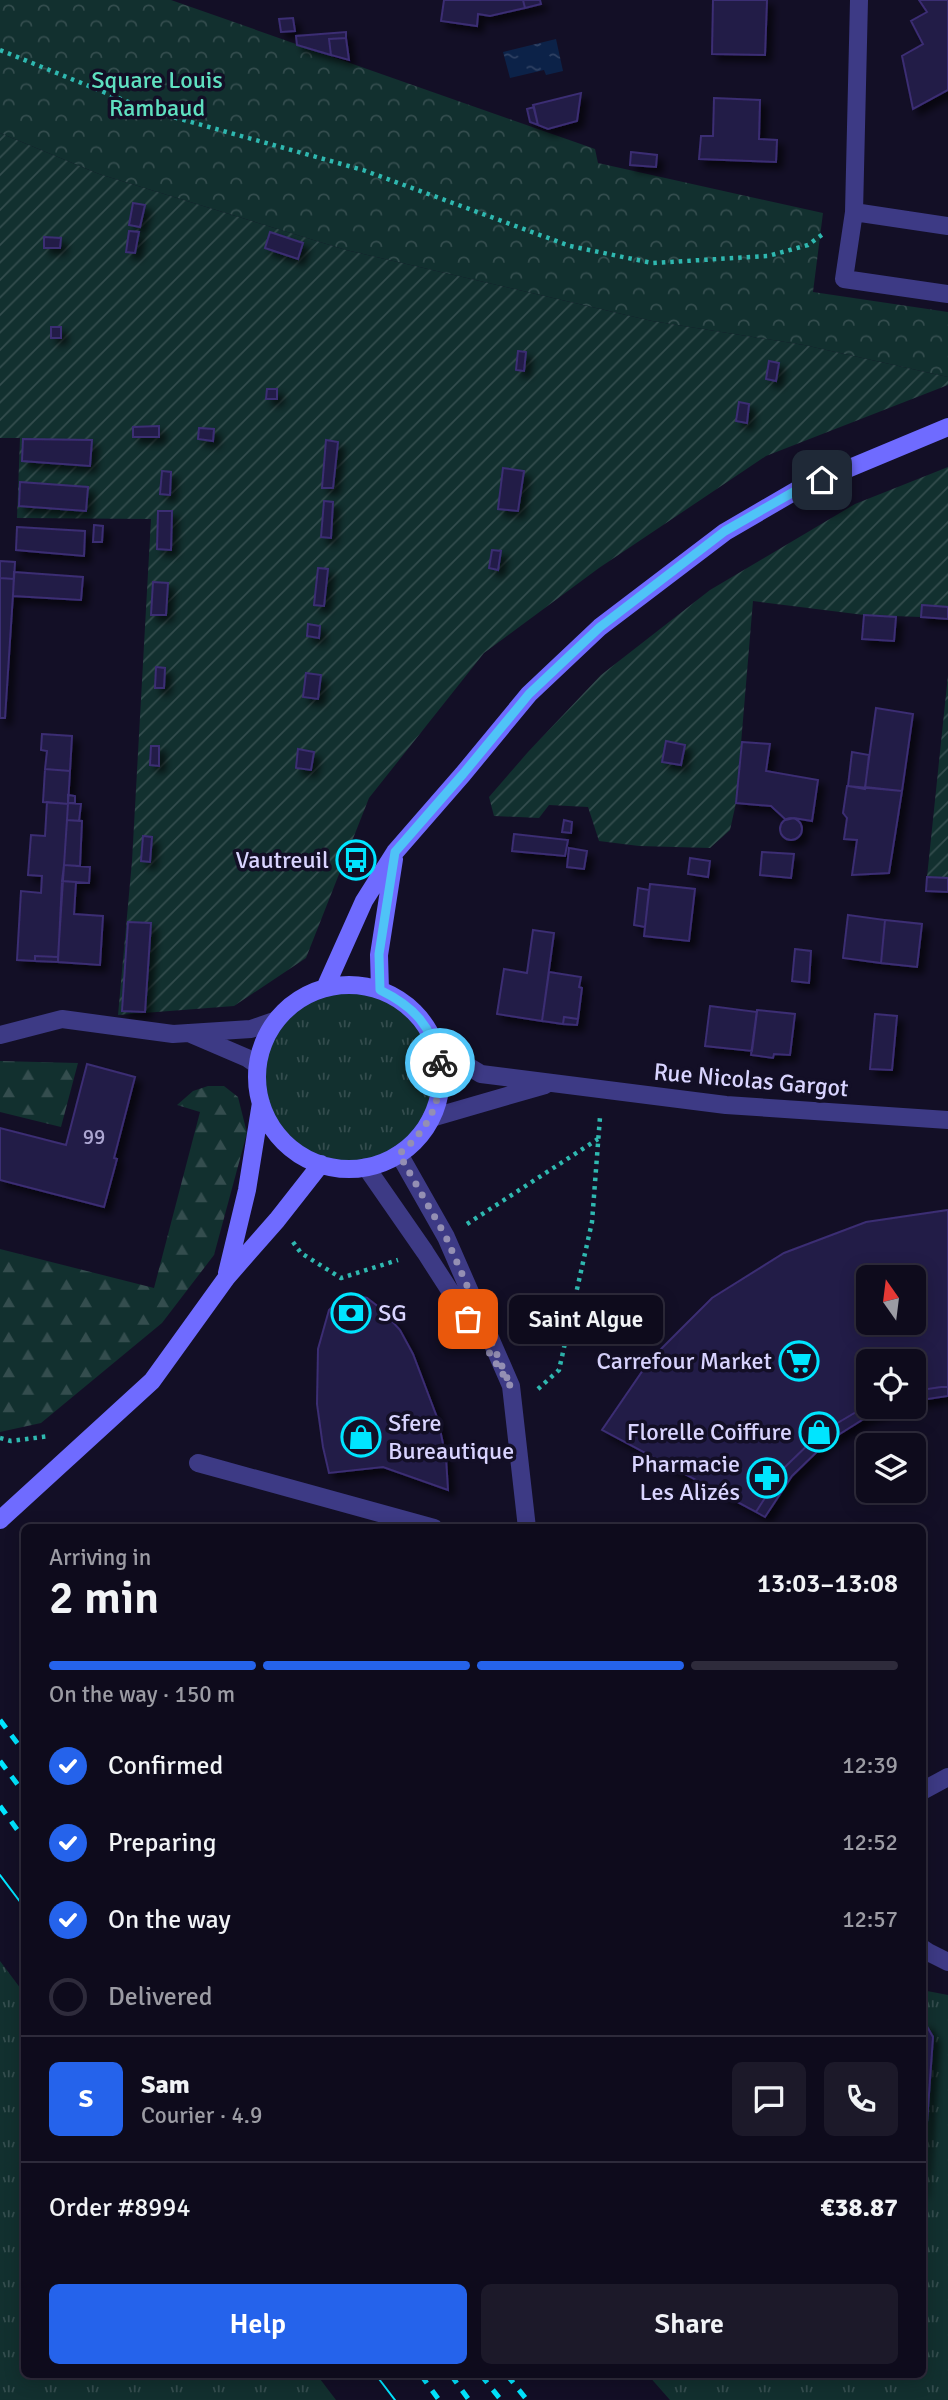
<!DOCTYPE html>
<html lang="en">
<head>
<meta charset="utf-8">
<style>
	:root { --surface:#0e0b1c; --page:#1c1929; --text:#f1f3f6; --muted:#9b9ba3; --line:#2e2b3b; --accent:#2563eb }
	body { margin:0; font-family:Signika,sans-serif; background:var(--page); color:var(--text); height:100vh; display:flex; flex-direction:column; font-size:26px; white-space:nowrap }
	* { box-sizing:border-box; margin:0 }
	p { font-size:23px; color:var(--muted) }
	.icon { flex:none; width:38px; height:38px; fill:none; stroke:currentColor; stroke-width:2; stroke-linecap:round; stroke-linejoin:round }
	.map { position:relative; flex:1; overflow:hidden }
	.panel { position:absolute; left:21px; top:1524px; width:905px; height:854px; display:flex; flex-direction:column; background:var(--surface); border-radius:10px; box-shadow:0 4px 18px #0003,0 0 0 2px var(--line) }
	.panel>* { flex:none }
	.needle { width:46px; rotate:346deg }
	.buttons { position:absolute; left:856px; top:1265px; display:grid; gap:14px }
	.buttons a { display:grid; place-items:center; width:70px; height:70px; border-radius:10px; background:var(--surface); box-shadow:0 4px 18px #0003,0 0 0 2px var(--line); font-size:35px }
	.pin { position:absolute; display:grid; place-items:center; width:60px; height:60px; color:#fff; margin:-30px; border-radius:14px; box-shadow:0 4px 10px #0006 }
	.courier { position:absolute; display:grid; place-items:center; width:70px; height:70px; margin:-35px; border:5px solid #4fc3f7; border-radius:50%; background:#fff; color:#222; box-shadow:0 2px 9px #0007 }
	.bubble { position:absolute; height:49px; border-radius:10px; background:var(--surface); box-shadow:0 4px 18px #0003,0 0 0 2px var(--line); font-size:23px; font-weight:600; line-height:49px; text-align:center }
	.overview em { font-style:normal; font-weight:600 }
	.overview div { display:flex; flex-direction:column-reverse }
	.overview { display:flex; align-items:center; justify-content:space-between; height:119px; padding:0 28px }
	h1 { font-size:46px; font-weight:600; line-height:52px }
	.bar { display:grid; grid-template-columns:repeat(4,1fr); gap:10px 7px; align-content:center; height:84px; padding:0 28px }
	.bar i { height:9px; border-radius:5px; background:var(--line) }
	.bar .current { background:var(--accent) }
	.bar p { grid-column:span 4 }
	.line { display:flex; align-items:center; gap:18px; padding:0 28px; border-top:2px solid var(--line) }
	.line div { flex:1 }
	.round { display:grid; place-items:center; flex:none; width:74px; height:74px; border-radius:10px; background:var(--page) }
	ol { padding:0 28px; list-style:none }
	li { display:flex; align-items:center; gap:21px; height:77px }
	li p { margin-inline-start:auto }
	li .icon { padding:7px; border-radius:50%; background:var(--accent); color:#fff; stroke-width:4 }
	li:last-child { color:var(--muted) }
	li i { width:38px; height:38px; border:4px solid var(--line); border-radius:50% }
	.cta { display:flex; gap:14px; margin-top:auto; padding:14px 28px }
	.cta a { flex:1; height:80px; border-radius:10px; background:var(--accent); color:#fff; font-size:28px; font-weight:600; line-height:80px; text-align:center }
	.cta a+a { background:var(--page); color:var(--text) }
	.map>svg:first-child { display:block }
</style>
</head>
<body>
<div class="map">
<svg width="948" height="2400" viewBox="0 0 948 2400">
	<defs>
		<pattern id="grass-tufts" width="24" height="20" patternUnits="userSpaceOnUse" patternTransform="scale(1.75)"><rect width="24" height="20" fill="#12302f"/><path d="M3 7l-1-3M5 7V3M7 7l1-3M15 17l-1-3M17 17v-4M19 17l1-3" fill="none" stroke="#344d4e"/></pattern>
		<pattern id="forest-firs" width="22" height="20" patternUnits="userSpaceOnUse" patternTransform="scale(1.75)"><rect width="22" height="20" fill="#12302f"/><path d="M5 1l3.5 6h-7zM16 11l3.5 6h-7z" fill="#344d4e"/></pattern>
		<pattern id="park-crowns" width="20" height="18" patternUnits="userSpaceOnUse" patternTransform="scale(1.75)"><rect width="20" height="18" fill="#12302f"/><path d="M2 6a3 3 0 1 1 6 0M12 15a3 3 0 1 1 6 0" fill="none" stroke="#344d4e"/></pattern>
		<pattern id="garden-furrows" width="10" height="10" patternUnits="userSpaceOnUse" patternTransform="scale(1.75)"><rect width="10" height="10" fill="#12302f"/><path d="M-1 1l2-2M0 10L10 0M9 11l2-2" fill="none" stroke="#344d4e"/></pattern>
		<pattern id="water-ripples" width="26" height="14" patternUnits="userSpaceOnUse" patternTransform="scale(1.75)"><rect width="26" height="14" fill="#0c2248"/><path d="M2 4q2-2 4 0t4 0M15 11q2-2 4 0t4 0" fill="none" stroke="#2f4163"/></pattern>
		<filter id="shadow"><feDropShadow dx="6" dy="6" stdDeviation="3.5" flood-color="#0009"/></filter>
	</defs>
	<rect width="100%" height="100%" fill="#130f26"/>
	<path fill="url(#grass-tufts)" d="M257 1077a92 92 0 1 1 184 0a92 92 0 1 1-184 0Z
		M 0,1961 L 24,1993 L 24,2375 L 317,2375 L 336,2400 L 0,2400 Z
		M 922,1990 L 948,1995 L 948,2400 L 670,2400 L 648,2375 L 922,2375 Z"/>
	<path fill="url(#forest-firs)" d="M 0,1061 L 78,1063 L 61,1127 L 0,1112 Z
		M 208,1086 L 224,1086 L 238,1097 L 247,1133 L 214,1255 L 162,1323 L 41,1423 L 0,1432 L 0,1249 L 154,1288 L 200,1112 L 177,1105 L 193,1091 Z"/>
	<path fill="url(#park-crowns)" d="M 0,0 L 171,0 L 595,149 L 598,163 L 823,213 L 813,292 L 948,312 L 948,377 L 804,345 L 652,321 L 346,250 L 99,174 L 0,133 Z"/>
	<path fill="url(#garden-furrows)" d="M 0,133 L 99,174 L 346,250 L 652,321 L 804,345 L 948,377 L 948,385 L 766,456 L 599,568 L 484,653 L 369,798 L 306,958 L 234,1006 L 118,1015 L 132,861 L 151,519 L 17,518 L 20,438 L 0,438 Z
		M 948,467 L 948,607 L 922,605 L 921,617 L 864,615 L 753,601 L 736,803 L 730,830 L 710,848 L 639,846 L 599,841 L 588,807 L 549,805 L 539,818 L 494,816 L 489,797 L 528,752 L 601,675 L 710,590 L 855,504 Z
		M 948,675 L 948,878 L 927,877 Z"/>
	<path fill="url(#water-ripples)" d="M 556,39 L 563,71 L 546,75 L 544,70 L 510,78 L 503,52 Z"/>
	<path fill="#241b47" stroke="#3b2d73" stroke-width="2" fill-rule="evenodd" filter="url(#shadow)" d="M 444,0 L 523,0 L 525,8 L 490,16 L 478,14 L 477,26 L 441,21 Z
		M 523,0 L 540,0 L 541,4 L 525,8 Z
		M 713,0 L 767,0 L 765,55 L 712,54 Z
		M 919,0 L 948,0 L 948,90 L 913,109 L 902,56 L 923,44 L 911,21 L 927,12 Z
		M 293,18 L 295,31 L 281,32 L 279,19 Z
		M 346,32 L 346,38 L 329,39 L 331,55 L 297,45 L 296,36 Z
		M 346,38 L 349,60 L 331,55 L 329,39 Z
		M 581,93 L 577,121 L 548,129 L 538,125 L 533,105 Z
		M 714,98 L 760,100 L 759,139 L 777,140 L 776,162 L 699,159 L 701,136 L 713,136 Z
		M 534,107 L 538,125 L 530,122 L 527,109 Z
		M 631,152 L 657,155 L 656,167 L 630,165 Z
		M 133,203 L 145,205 L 140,227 L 129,225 Z
		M 129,231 L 139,232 L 135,253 L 126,252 Z
		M 270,232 L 303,243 L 298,259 L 265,248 Z
		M 44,237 L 61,238 L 60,248 L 44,248 Z
		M 51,327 L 61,327 L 61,338 L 51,338 Z
		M 518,351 L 526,352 L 524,371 L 516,370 Z
		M 769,361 L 779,363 L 776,381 L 766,379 Z
		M 267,389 L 277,389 L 277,399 L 266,399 Z
		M 739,402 L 749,404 L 747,423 L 736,421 Z
		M 159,426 L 159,437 L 133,437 L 133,427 Z
		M 199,428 L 214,429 L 213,441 L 198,439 Z
		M 23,439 L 92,440 L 90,466 L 22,461 Z
		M 326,440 L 338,442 L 333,488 L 322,488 Z
		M 503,468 L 524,471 L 518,511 L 498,509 Z
		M 162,471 L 171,472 L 170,495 L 160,494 Z
		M 20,482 L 88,487 L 86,511 L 19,506 Z
		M 324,501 L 333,502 L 331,538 L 321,537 Z
		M 158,511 L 172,511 L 171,550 L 157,549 Z
		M 94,525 L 103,526 L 102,542 L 93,542 Z
		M 17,527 L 85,531 L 84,556 L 16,550 Z
		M 492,550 L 501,551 L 498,570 L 489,568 Z
		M 0,561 L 15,562 L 14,579 L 0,578 Z
		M 318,568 L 328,569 L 324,606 L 314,605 Z
		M 14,572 L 83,577 L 81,600 L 13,596 Z
		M 0,578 L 14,579 L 5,718 L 0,718 Z
		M 153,582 L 168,583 L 166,615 L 151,615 Z
		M 922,605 L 948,607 L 948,619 L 921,617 Z
		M 864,615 L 896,617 L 894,641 L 862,639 Z
		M 308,624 L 320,626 L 319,638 L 307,636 Z
		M 156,667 L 165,668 L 164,688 L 155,688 Z
		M 306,673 L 321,675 L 318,699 L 303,697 Z
		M 876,708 L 913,714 L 902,791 L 865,787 Z
		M 42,734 L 72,736 L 70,771 L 45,769 L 47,751 L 41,750 Z
		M 666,741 L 685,745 L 681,765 L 662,762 Z
		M 742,742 L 770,744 L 766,771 L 818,780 L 812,821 L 794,818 L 786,820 L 771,806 L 736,803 Z
		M 151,746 L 159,746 L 159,766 L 150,765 Z
		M 298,749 L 314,752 L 311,770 L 296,768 Z
		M 852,752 L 869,755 L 865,789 L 848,786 Z
		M 45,769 L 70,771 L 68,804 L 43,802 Z
		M 847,786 L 902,791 L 889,873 L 852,875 L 857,840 L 844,839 L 847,818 L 843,813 Z
		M 68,795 L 75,796 L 75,803 L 68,803 Z
		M 47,802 L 68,804 L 58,957 L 35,956 L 35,961 L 17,960 L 21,891 L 41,893 L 42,876 L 28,875 L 31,835 L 45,836 Z
		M 68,803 L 81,804 L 79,821 L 67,820 Z
		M780 829a11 11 0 1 1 22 0a11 11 0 1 1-22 0Z
		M 67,820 L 82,821 L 80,866 L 64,865 Z
		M 564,820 L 572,822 L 571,833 L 562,832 Z
		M 514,834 L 568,840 L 565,856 L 512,851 Z
		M 143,836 L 152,837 L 150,862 L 141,861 Z
		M 569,848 L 587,851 L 584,869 L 567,867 Z
		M 762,852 L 794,854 L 791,878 L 760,875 Z
		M 690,858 L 710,861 L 708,877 L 688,874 Z
		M 64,865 L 90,867 L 89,883 L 62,881 Z
		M 927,877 L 948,878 L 948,892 L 926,891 Z
		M 62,881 L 76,882 L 74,914 L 103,916 L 100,965 L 58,962 Z
		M 650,884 L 695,889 L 689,941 L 644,936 Z
		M 638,888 L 649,890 L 645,927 L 634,925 Z
		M 848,915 L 885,920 L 881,963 L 843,958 Z
		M 885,920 L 922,924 L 917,967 L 881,963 Z
		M 128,922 L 151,923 L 145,1012 L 122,1011 Z
		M 533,930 L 554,933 L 542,1021 L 497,1014 L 504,969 L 527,973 Z
		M 795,949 L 811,951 L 809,983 L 792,981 Z
		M 35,956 L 58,957 L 58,962 L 35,961 Z
		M 549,972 L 581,977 L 579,987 L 582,988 L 578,1019 L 564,1017 L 563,1024 L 542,1021 Z
		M 710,1006 L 757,1012 L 752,1051 L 705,1046 Z
		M 757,1010 L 795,1014 L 790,1055 L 774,1054 L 773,1058 L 751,1055 Z
		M 875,1014 L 897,1016 L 892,1070 L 870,1069 Z
		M 564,1017 L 578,1019 L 577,1025 L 563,1024 Z
		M 87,1064 L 135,1077 L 114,1158 L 117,1159 L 104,1207 L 0,1180 L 0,1128 L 66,1145 Z
		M 948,1210 L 948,1386 L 914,1391 L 914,1362 L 868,1362 L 868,1405 L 819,1434 L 784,1468 L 756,1512 L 602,1430 L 650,1360 L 712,1298 L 784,1253 L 866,1222 ZM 868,1278 L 914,1278 L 914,1323 L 868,1323 Z
		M 351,1295 L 367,1298 L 380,1308 L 400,1330 L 413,1354 L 438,1420 L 446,1458 L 448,1490 L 383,1467 L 329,1473 L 323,1447 L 317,1404 L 318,1349 L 329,1310 L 340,1299 Z
		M 948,1386 L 948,1396 L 914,1401 L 914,1391 Z
		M 868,1405 L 868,1407 L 894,1407 L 867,1417 L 827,1442 L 792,1476 L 765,1517 L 756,1512 L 784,1468 L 819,1434 Z
		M 922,2023 L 925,2023 L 933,2037 L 922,2193 Z"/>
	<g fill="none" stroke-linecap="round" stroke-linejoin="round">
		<path stroke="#2fb8b0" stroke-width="4.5" stroke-dasharray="3.5 5" stroke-linecap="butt" d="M 0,50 L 148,110 L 363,170 L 570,246 L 652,263 L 768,256 L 808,245 L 823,234
			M 467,1224 L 598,1139
			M 293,1242 L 301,1253 L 341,1278 L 398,1260
			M 538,1389 L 559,1370 L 592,1222 L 600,1117
			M 0,1438 L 11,1441 L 50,1436"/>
		<path stroke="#3d3a85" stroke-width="18" d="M 399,1154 L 446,1237 L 511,1386 L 527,1528
			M 366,1167 L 425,1252 L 481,1339
			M 198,1463 L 434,1528
			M 922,1791 L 948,1777
			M 922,1948 L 928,1952 L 948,1962"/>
		<path stroke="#3d3a85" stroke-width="18" d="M 859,0 L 854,212 L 844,279 L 948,294
			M 854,212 L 948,226
			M 191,1034 L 247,1058 L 257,1065 L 257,1075
			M 0,1035 L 62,1019 L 173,1034 L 251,1029 L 277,1020
			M 436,1047 L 481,1074 L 726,1105 L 948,1120
			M 431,1118 L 545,1085"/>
		<path stroke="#6f6bff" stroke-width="18" d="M257 1077a92 92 0 1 1 184 0a92 92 0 1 1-184 0Z
			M 325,988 L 364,901 L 395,852 L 463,774 L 529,694 L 600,627 L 725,532 L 797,490 L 948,427
			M 380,990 L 379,955 L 394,859
			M 227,1273 L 247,1190 L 261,1103
			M 0,1520 L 152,1381 L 227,1277 L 277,1220 L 321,1164"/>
		<path stroke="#00e5ff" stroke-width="2" d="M 0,1875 L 24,1907
			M 376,2375 L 395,2400"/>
		<path stroke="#00e5ff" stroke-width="5" stroke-dasharray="10 9" stroke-linecap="butt" d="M 0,1720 L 24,1752
			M 0,1761 L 24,1793
			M 0,1806 L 24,1839
			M 421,2375 L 439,2400
			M 451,2375 L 469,2400
			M 481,2375 L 501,2400
			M 507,2375 L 527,2400"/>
	</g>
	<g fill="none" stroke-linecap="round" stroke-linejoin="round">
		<path stroke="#948fb3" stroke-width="7" stroke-dasharray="0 12.6" d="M 440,1063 C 443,1101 428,1130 399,1154 L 446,1237 L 511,1387 L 468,1319"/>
		<path stroke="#4fc3f7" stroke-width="9" d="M 440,1063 C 431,1026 415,1007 380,990 L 379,954 L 395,852 L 463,774 L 529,694 L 600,627 L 725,531 L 797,490 L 822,480"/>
	</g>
	<defs>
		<g id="bus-ring" transform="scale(2.0125)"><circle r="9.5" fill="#130f26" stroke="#00e5ff" stroke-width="1.5"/><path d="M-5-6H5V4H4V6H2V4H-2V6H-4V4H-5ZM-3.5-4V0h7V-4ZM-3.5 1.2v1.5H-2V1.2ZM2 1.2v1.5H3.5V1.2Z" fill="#00e5ff"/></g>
		<g id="bank-ring" transform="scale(2.0125)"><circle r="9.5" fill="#130f26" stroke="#00e5ff" stroke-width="1.5"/><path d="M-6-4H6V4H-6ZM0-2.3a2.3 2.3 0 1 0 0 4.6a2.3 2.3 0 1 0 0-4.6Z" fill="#00e5ff"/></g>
		<g id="supermarket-ring" transform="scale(2.0125)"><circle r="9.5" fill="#130f26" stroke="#00e5ff" stroke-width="1.5"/><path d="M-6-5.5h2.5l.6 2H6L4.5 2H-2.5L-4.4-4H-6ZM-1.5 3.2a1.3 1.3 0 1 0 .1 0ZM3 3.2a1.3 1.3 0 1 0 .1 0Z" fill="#00e5ff"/></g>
		<g id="shop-ring" transform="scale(2.0125)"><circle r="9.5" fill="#130f26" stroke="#00e5ff" stroke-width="1.5"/><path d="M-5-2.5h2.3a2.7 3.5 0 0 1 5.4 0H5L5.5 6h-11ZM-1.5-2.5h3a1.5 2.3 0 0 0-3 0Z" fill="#00e5ff"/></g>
		<g id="pharmacy-ring" transform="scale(2.0125)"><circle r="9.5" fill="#130f26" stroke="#00e5ff" stroke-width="1.5"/><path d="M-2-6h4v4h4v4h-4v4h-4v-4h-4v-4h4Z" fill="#00e5ff"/></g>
	</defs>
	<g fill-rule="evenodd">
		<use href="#bus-ring" x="356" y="860"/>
		<use href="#bank-ring" x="351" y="1313"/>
		<use href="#supermarket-ring" x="799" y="1361"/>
		<use href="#shop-ring" x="819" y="1432"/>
		<use href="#shop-ring" x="361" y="1437"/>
		<use href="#pharmacy-ring" x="767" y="1478"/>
	</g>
	<g text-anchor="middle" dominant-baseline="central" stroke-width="7" stroke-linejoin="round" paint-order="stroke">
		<g font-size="21" fill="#aca6d1">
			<text x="94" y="1137">99</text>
		</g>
		<g font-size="24" fill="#5fe0c0" stroke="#130f26">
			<text x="157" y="80">Square Louis<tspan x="157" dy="28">Rambaud</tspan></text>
		</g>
		<g font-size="24" fill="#d9d4ff" stroke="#130f26" text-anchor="end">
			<text x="329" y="860">Vautreuil</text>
			<text x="378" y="1313" text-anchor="start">SG</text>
			<text x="772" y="1361">Carrefour Market</text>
			<text x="388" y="1423" text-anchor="start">Sfere<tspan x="388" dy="28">Bureautique</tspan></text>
			<text x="792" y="1432">Florelle Coiffure</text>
			<text x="740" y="1464">Pharmacie<tspan x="740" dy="28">Les Alizés</tspan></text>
		</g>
		<g font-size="24" fill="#d9d4ff" stroke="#130f26">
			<text transform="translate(751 1080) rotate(5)">Rue Nicolas Gargot</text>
		</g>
	</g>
</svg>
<div class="buttons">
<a><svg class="needle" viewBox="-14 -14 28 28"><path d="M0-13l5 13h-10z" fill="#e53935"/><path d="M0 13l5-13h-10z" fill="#9b9ba3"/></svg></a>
<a><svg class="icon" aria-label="locate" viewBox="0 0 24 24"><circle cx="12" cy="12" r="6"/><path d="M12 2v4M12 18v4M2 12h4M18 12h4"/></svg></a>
<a><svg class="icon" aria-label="layers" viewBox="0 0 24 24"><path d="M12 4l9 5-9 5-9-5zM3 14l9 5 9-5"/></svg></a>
</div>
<div class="pin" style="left:468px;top:1319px;background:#ea580c"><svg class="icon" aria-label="bag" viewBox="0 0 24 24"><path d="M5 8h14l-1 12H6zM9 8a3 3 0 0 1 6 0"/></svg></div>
<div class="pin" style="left:822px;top:480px;background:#1f2937"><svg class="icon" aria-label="home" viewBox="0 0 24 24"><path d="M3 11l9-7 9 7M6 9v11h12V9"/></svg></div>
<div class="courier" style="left:440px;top:1063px"><svg class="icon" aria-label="bike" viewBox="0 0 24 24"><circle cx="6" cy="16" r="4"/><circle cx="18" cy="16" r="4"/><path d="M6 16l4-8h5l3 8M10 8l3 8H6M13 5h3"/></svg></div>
<div class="bubble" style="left:509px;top:1295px;width:154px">Saint Algue</div>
<section class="panel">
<div class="overview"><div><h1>2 min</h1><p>Arriving in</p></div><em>13:03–13:08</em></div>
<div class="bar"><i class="current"></i><i class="current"></i><i class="current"></i><i></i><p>On the way · 150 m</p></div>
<ol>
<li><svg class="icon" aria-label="check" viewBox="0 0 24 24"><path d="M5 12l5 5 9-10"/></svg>Confirmed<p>12:39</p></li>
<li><svg class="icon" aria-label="check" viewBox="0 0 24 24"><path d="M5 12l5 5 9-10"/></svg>Preparing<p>12:52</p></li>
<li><svg class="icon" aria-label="check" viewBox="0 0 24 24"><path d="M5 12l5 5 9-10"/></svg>On the way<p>12:57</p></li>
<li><i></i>Delivered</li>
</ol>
<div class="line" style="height:126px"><b class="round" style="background:var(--accent);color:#fff">S</b><div><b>Sam</b><p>Courier · 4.9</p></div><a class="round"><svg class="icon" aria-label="chat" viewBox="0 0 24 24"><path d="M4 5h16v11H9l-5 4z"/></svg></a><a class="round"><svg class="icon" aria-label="phone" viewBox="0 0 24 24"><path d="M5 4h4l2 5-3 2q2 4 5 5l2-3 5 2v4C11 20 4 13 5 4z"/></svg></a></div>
<div class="line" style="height:91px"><div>Order #8994</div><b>€38.87</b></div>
<div class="cta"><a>Help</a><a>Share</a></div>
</section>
</div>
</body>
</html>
